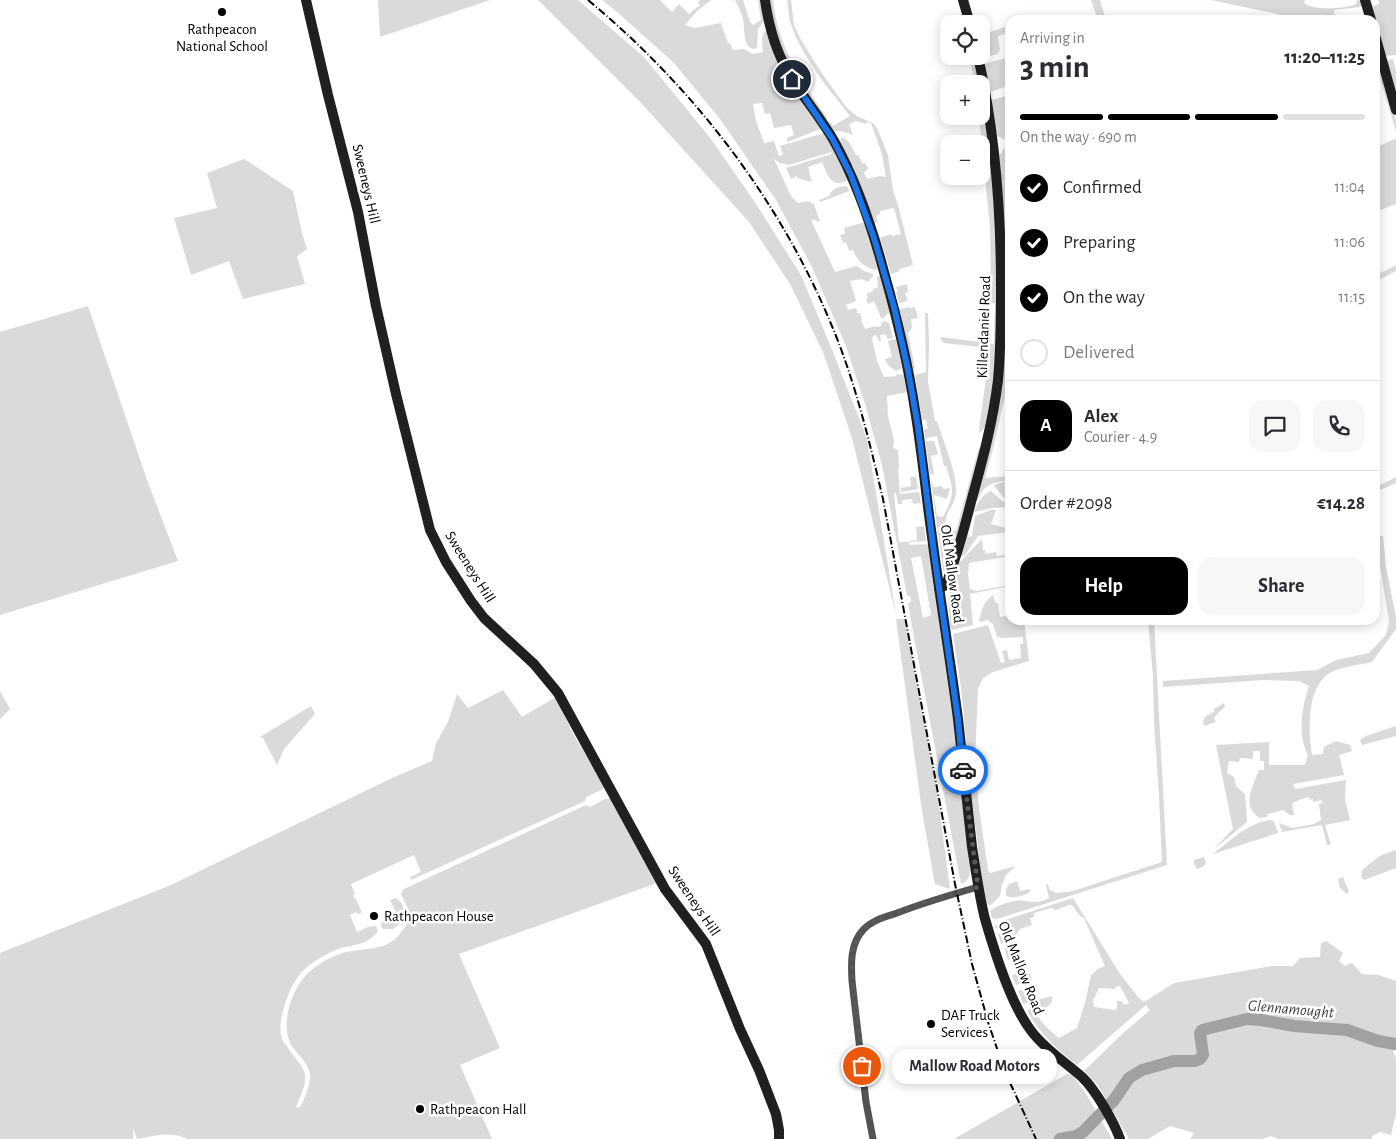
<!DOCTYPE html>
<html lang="en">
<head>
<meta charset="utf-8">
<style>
	:root { --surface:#fff; --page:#f7f7f7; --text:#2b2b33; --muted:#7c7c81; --line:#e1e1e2; --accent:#000 }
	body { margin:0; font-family:"Alegreya Sans",sans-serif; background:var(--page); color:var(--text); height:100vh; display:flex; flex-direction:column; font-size:19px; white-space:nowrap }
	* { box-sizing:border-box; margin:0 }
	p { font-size:16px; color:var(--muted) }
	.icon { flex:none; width:28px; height:28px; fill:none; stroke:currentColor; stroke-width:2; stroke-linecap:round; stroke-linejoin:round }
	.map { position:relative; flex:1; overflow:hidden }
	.drawer { position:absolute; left:1005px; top:15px; width:375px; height:610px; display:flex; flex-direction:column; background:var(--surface); border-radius:15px; box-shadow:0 2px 12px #0003 }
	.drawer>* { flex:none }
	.fabs { position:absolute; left:940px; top:15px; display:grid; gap:10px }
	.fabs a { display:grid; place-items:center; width:50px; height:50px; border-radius:10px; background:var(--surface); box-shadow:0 2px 12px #0003; font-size:25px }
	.pin { position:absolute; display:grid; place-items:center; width:42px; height:42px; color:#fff; margin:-21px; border:2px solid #fff; border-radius:50%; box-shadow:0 1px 5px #0007 }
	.courier { position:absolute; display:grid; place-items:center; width:50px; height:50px; margin:-25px; border:4px solid #1a73e8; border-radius:50%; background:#fff; color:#222; box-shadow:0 1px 6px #0007 }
	.bubble { position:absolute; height:35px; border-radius:15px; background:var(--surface); box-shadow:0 2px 12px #0003; font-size:16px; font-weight:600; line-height:35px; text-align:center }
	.headline em { font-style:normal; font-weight:600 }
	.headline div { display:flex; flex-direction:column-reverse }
	.headline { display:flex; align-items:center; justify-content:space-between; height:85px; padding:0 15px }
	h1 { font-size:32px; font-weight:600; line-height:38px }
	.bar { display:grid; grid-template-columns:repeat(4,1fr); gap:8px 5px; align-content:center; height:60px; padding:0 15px }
	.bar i { height:6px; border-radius:4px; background:var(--line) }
	.bar .on { background:var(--accent) }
	.bar p { grid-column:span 4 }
	.line { display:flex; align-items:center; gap:12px; padding:0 15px; border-top:1px solid var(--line) }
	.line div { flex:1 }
	.round { display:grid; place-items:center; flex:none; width:52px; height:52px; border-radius:15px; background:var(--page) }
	ol { padding:0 15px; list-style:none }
	li { display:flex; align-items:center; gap:15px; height:55px }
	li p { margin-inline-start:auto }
	li .icon { padding:5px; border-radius:50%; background:var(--accent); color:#fff; stroke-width:4 }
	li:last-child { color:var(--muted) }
	li i { width:28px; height:28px; border:2px solid var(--line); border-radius:50% }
	.action { display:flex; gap:10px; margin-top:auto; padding:10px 15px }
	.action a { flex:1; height:58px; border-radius:15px; background:var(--accent); color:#fff; font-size:20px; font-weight:600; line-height:58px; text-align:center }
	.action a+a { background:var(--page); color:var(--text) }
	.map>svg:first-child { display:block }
</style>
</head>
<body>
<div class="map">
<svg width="1396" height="1139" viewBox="0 0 1396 1139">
	<rect width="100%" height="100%" fill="#fff"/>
	<path fill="#dadada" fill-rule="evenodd" d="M 378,0 L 490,0 L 380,37 Z
		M 538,0 L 578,0 L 644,57 L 711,139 L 756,204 L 801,275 L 833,352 L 867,439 L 896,614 L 852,438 L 823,352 L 790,284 L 749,222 L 642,104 Z
		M 602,0 L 660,0 L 672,12 L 679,4 L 689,14 L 700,5 L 698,3 L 700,0 L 711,0 L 697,11 L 685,25 L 695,28 L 721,23 L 728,43 L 730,43 L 733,50 L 744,49 L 753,54 L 763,52 C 762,44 760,34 767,30 L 823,128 L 787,142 L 787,138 L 794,135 L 791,125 L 774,128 L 770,113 L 765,114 L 762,103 L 753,104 L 756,121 L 763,140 L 764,143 L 774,141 L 779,156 L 783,154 L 780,146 L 824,133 L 849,180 C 831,189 828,176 822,162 L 808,167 L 810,172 L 809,173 L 812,182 L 797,178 L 797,176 L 791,179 L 786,168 L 832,154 L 831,152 L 789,165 L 780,163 L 774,159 L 791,196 L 798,203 L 808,201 L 814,204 L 820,222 L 812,219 L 812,222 L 835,272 L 856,266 L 864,271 L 873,274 L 873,276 L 868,282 L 862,279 L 850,281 L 856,301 L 846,305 L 848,310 L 855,308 L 858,311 L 856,312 L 857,313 L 860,313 L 862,319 L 861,320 L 865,329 L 876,326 L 877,327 L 881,326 L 881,323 L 885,321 L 889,323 L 893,338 L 887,339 L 886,334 L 880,335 L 881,341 L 879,341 L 876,335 L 873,336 L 873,338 L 871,338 L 872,339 L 877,361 L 884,377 L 896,376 L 897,374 L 905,375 L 908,392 L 887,396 L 888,416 L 894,440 L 893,448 L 898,450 L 899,469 L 898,470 L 900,494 L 919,492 L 921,503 L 913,504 L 912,499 L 902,500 L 902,504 L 898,504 L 896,493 L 894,493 L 899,542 L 908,542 L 909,541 L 917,540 L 916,527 L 924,526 L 926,541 L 909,542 L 909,545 L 929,544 L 951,695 L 971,865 C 970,874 970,881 961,884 L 913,632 L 908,603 L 911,602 L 910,596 L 907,596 L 882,465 L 865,404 L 846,346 L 812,267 L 776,200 L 720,119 L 674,63 L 617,12 ZM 921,556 L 931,615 L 923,618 L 911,558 Z
		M 735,0 L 743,0 L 750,22 L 753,25 L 761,20 L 758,0 L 761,0 L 764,21 L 758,29 L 757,47 L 755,49 C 742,48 745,28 743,19 C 741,12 738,6 735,0 Z
		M 770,0 L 773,0 C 779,51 801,78 828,119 L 826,120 L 800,81 L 801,80 L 800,77 L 798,78 C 782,55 774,28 770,0 Z
		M 787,0 L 791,0 L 794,25 L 801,40 L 823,75 L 847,108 L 858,117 L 873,123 L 877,128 L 888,155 L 893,191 L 898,205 L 913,265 L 899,269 L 900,271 L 891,274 L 880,238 L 891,234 L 892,236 L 901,234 L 894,208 L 880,211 L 880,214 L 876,216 L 878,222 L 875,223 L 853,167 L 840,141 L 842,137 C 850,140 852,148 856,155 L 858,155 L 863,164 L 865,163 L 868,168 L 864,173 L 867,179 L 880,176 L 886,177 L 882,154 L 871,123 L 867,122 L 867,124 L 856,121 L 849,124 L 853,135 C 847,133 840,129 834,132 L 829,123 L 830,122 L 833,126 L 850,116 C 829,89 804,60 792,27 C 788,19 789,9 787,0 Z
		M 1091,0 L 1100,0 L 1106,20 L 1098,20 Z
		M 1211,0 L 1305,0 L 1304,3 C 1315,11 1344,9 1356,4 L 1357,0 L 1362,0 L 1362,6 L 1360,7 L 1334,10 L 1335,15 L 1333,20 L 1291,20 L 1286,16 Z
		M 1378,0 L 1396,0 L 1396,55 L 1386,56 L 1383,51 L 1369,2 L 1371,1 L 1373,6 L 1379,4 Z
		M 1010,25 L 1010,32 L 998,36 L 1000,49 L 998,54 L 985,57 L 981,55 L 981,32 L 988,33 Z
		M 1375,47 L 1396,121 L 1396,131 L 1375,62 Z
		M 969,56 L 975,56 L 981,84 L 975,84 Z
		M 1010,57 L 1010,85 L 991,92 L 991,96 L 989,97 L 984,66 L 987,63 Z
		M 1393,59 L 1396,71 L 1396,97 L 1387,62 L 1388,60 Z
		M 981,86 L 996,214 L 996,368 L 987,424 L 980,433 L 979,429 L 990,349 L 982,347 L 983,342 L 994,344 L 995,303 L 991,303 L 990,228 L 979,116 L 981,116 Z
		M 1010,95 L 1010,119 L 1007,122 L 1005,138 L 1003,139 L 1000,137 L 996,136 L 991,104 L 992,100 Z
		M 1396,138 L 1396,204 L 1375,212 L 1375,148 Z
		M 1003,149 L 1005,149 L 1010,153 L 1010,251 L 1008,252 L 1008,327 L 1006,392 L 993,449 L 985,478 L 1010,476 L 1010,480 C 995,482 983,484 978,500 L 975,501 L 1001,391 L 999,155 L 1002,153 Z
		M 244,159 L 293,191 L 302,233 L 307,249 L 297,256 L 305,284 L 243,299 L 229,261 L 191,275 L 174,218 L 217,208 L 207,173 Z
		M 847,186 L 849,191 L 820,202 L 819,200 L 829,196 C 833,187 839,187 847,186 Z
		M 865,222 L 879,267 L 876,270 C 865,268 857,261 853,250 L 849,251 L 846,242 L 843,243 L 840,235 L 845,234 L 844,228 Z
		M 1396,265 L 1396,271 L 1375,282 L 1375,276 Z
		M 879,276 L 881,276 L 890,313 L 887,314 L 884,318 L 881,318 L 874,301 L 868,304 L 866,299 L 868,298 L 866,294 L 873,291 L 873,289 L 878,287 L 877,277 Z
		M 907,284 L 908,292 L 905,293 L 908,301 L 899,303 L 896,292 L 898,292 L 896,287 Z
		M 88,306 L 147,480 L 178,561 L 0,615 L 0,332 Z
		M 909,307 L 910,308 L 915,307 L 918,318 L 911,319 L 912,328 L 908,333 L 915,368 L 913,370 L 899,308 L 901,309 Z
		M 925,313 L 928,313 L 929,344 L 928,381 L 935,421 L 937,421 C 942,438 958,475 956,492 C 955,508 943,511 946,529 L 956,531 L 979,447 L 980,449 L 969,499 L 946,572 L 943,570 L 931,482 L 932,482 L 933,487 L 942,486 L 943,489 L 950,488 L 947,499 L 934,495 L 937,516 L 943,517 C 955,493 954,491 946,466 L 944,466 L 937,436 L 926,438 L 927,441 L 934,441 L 938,454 L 931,456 L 934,474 L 930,475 L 924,429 L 928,429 L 926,420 L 922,420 L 915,375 L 926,372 Z
		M 941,337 L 980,342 L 980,347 L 944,343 L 941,340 Z
		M 896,339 L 902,368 L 896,371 C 890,367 887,365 885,359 L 892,357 L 888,341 Z
		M 910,477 L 916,477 L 918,489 L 901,492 L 901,488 L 911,486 Z
		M 1396,477 L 1396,483 L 1375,492 L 1375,488 Z
		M 1004,482 L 1010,482 L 1010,485 L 1008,486 L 1009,499 L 1004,498 L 994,486 L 996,484 Z
		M 991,491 L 1002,501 L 1010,503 L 1010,509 C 999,505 984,510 974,512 C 976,505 983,493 991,491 Z
		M 991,510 L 996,510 L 991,524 L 1006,528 L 1008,519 L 1010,520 L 1010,532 L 978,536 L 965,555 L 960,557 L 966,535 L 969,534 L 968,537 L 972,536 L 975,516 Z
		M 1379,536 L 1383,536 L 1386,567 L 1396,617 L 1396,629 L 1372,662 C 1360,665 1346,666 1334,671 C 1306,682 1308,730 1312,755 L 1323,754 L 1324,747 L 1336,741 L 1350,745 L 1352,751 L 1339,755 L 1344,775 L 1293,784 L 1295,789 L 1346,780 L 1345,799 L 1350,820 L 1325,825 L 1331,845 L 1327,845 L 1322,825 L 1282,832 L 1279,823 L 1292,828 L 1314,824 L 1321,820 L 1319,804 L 1322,803 L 1322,800 L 1313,802 L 1313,799 L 1310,800 L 1309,797 L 1298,800 L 1298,801 L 1292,803 L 1294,815 L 1290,815 L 1283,810 L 1268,814 L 1267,817 L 1259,818 C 1257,816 1253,813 1251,809 C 1246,797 1255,781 1259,770 L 1264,770 L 1264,761 L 1260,761 L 1260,751 L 1253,751 L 1253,759 L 1240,758 L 1239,762 L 1229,761 L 1227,773 L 1234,777 L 1236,786 L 1245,794 L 1247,820 L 1246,823 L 1214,849 L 1233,829 L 1216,745 L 1269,742 L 1269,765 L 1305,765 L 1308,755 C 1297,735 1302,707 1309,686 L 1299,681 L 1263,680 L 1163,687 L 1163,681 L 1317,670 L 1336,660 L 1369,653 L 1386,635 L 1389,621 L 1380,565 Z
		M 982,539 L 983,550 L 985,550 L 985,554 L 996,552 L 997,556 L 1010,554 L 1010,556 L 969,563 L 968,575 L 970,589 L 976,591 L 1010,585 L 1010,586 L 970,594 L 973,625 L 952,630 L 950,627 L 948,598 L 958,564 Z
		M 993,595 L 995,602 L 998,604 L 1000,617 L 1010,615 L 1010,620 L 1024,620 L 1029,661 L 993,672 L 983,678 L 978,689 L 975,761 L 979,808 L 988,870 L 990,873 L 1016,866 L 1006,875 L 1002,885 L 1000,896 L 991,905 L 987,905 L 981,875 L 977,839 L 972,802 L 961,688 L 953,634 L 988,625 L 1001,663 L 1005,662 L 1002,651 L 1007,650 L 1009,660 L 1021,658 L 1020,644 L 1023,644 L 1023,637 L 1002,638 L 997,636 L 993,624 L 987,620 L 981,622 L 979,621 C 982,610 983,601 993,595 Z
		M 896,619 L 905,619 L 937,790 L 950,889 L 935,884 L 922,811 Z
		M 1148,620 L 1154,620 L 1167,865 L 997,919 L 992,918 L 990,911 C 998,905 1014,899 1025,901 C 1035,902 1040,903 1049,898 L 1046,885 L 1048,884 L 1050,890 L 1056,893 L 1073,891 L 1162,862 L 1159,796 L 1154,721 L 1153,676 Z
		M 503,690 L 522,717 L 556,697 L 571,730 L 605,787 L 601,790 L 586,797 L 585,801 L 411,880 L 410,877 L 421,872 L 414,855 L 351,884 L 355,894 L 353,895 L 355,899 L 356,899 L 361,910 L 361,913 L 358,914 L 356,912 L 350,915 L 357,932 L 368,927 L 376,926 L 378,931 C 367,945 357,944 341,948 C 332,951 322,956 314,962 C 307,966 302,972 297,978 C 288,991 271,1034 287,1046 C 291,1054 299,1061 303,1069 C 310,1082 299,1096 296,1108 L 301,1106 C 305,1096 311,1085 310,1074 C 308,1062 297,1054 291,1045 C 280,1024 291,991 307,974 C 316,965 330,957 343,953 C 356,949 380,950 391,942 C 395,940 399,935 402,931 C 415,917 408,909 401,894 L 404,889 L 586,805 L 590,807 L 605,799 L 612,798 L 657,883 L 459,954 L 500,1048 L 460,1065 L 492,1139 L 186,1139 L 186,1138 C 167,1131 155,1136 137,1139 L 133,1128 L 133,1139 L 0,1139 L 0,953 L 171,885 L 390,779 L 432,761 L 436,743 L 448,722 L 457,694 L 468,708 Z
		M 0,691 L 10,709 L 0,719 Z
		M 1224,703 L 1225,707 L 1220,711 L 1214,718 L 1216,722 L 1204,726 L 1203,721 L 1206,716 L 1214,712 L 1214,709 Z
		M 311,706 L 315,714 L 284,749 L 277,765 L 263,738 L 260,737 Z
		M 1396,726 L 1396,736 L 1362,745 L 1360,740 L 1366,736 Z
		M 1269,820 L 1274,821 L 1278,833 L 1213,854 C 1231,840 1247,824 1269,820 Z
		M 1396,850 L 1396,868 L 1364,880 L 1361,877 L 1362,870 L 1381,855 Z
		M 1204,857 L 1206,863 L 1203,867 L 1197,869 L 1194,864 L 1194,860 Z
		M 1343,877 L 1349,892 L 1347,894 L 1340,888 L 1338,879 Z
		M 1017,881 L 1020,891 L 1030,889 L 1030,892 C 1023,896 1014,899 1006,896 L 1006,890 L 1009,884 Z
		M 396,898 C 404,903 406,912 403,921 L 393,929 L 383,929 L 380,924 L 382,923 L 382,921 L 397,914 L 390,900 Z
		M 1073,898 L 1120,974 L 1138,997 L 1144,1002 L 1174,983 L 1272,966 L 1293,966 L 1300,958 L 1320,957 L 1321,943 L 1326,941 L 1343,953 L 1339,961 L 1345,966 L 1352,963 L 1362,974 L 1379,975 L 1396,981 L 1396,1050 L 1393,1051 L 1396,1059 L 1396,1114 L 1391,1135 L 1380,1132 L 1372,1136 L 1372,1139 L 1278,1139 L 1271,1136 L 1262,1139 L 1190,1139 L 1194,1133 L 1170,1126 L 1148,1139 L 1129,1139 L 1097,1084 L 1084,1071 L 1121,1035 L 1150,1010 L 1146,1005 L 1077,1065 C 1057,1050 1039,1032 1027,1011 L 1032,1007 L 1030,1002 L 1023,1004 L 1018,990 L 1028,991 L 1033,1001 L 1052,996 C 1053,1003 1050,1005 1044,1008 L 1042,1006 L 1034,1010 C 1039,1021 1049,1030 1059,1038 L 1077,1028 L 1085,1003 L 1091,975 L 1098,969 L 1105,966 L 1084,918 L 1080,916 L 1072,905 L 1069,905 L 1056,910 L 1051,908 L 1034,913 L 1034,917 L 1030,918 L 1032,925 L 1020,929 L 1013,939 L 1001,944 L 998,934 L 1006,930 L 1005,926 L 996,929 L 994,926 L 998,925 L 999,922 ZM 1120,986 L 1129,1003 L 1125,1005 L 1121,1001 L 1117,1001 L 1117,1009 L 1115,1010 L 1094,1007 L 1093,1000 L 1099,988 L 1116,989 L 1115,987 Z
		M 1012,944 L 1016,945 L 1019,954 L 1021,953 L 1022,955 L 1008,960 L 1004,947 Z
		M 1026,971 L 1028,975 L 1030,974 L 1032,980 L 1016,985 L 1012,975 Z
		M 1067,1074 L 1072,1074 L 1088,1097 L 1112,1139 L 954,1139 Z"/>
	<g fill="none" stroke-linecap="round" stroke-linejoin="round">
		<path stroke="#a1a1a1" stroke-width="12" d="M 1060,1139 L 1076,1136 L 1083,1132 L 1114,1100 L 1129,1078 L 1142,1070 L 1174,1061 L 1195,1061 L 1200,1059 L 1203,1055 L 1200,1033 L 1202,1030 L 1210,1028 L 1247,1019 L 1261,1020 L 1294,1026 L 1347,1030 L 1378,1041 L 1396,1044"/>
		<path stroke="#535353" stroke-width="7" d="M 873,1139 L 866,1102 L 852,981 C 851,964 850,944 863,930 C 872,920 885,917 897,913 C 923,903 950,895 978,887"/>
		<path stroke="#202020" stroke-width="10" d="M 306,0 L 328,95 L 358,212 L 376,306 L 396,394 L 430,530 L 446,562 L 471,601 L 484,618 L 534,664 L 558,693 L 665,889 L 706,944 L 740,1029 L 759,1070 L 776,1114 L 779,1130 L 779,1139
			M 765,0 C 769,28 777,56 793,80 C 806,101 822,120 834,141 C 857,182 872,227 884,272 C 897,318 908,363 915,410 C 922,452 926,495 932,537 C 940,598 950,658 958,719 C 963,762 967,804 972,847 C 976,871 979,895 985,919 C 995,953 1011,1005 1032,1032 C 1046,1050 1065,1062 1082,1077 C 1095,1089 1114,1122 1120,1139
			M 963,0 L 970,24
			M 1365,0 L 1371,20
			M 1375,35 L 1396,110
			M 939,589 L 946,585 C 956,558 964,530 971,502 C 982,462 993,422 998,380 C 1001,349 1001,317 1001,286 C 1001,208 995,132 978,56"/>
		<path stroke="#000" stroke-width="2" stroke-dasharray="8 2.5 1 2.5" stroke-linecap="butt" d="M 588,0 C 700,93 790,213 841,349 C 859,398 871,448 883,499 L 955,884 L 972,964 L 988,1022 L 1005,1072 L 1036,1139"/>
	</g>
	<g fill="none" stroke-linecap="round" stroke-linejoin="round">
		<path stroke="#595959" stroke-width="5" stroke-dasharray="0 9" d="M 862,1066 L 851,963 L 854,946 L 863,930 L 875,921 L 928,901 L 978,887 L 963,770"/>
		<path stroke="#1a73e8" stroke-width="6" d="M 792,79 L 832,138 L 851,175 L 874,238 L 894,307 L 908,370 L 918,427 L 934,553 L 958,719 L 963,770"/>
	</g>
	<g fill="#000" stroke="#fff" stroke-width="2">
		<circle cx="222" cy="12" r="5"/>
		<circle cx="374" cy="916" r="5"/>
		<circle cx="931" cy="1024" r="5"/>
		<circle cx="420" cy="1109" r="5"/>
	</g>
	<g text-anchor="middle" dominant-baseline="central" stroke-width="5" stroke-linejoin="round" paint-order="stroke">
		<g font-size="15" fill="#000" stroke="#fff" text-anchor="start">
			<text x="222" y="29" text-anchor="middle">Rathpeacon<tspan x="222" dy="17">National School</tspan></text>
			<text x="384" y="916">Rathpeacon House</text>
			<text x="941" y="1015">DAF Truck<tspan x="941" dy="17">Services</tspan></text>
			<text x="430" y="1109">Rathpeacon Hall</text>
		</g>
		<g font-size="15" fill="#000" stroke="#fff">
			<text transform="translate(366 184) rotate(77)">Sweeneys Hill</text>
			<text transform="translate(984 327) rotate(-88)">Killendaniel Road</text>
			<text transform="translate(470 567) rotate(58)">Sweeneys Hill</text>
			<text transform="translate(952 574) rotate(82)">Old Mallow Road</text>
			<text transform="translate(694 901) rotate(56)">Sweeneys Hill</text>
			<text transform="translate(1021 968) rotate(68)">Old Mallow Road</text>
		</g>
		<g font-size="16" font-style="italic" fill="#424242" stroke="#fff">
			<text transform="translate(1291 1009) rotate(5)">Glennamought</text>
		</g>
	</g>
</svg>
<div class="fabs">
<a><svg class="icon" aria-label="locate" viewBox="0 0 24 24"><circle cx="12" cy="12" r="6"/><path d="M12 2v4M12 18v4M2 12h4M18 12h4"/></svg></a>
<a>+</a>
<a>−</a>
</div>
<div class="pin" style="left:862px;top:1066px;background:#ea580c"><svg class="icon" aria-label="bag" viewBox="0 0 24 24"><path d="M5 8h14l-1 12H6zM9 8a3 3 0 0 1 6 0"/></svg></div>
<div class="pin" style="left:792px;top:79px;background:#1f2937"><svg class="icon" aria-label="home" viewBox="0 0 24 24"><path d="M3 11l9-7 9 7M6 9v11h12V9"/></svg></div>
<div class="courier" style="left:963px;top:770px"><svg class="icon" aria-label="car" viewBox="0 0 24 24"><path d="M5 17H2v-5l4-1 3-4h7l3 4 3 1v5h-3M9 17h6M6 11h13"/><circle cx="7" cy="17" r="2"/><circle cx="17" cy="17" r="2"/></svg></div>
<div class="bubble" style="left:892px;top:1049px;width:165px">Mallow Road Motors</div>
<section class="drawer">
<div class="headline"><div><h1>3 min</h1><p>Arriving in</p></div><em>11:20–11:25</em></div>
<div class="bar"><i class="on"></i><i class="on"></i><i class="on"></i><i></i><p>On the way · 690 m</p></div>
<ol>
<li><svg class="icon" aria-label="check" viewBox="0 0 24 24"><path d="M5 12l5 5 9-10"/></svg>Confirmed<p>11:04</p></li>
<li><svg class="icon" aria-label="check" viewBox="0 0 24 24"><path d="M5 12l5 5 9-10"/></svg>Preparing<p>11:06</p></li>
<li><svg class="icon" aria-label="check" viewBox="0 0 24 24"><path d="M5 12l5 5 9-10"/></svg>On the way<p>11:15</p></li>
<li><i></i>Delivered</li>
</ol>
<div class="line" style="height:90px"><b class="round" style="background:var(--accent);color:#fff">A</b><div><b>Alex</b><p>Courier · 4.9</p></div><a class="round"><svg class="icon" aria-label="chat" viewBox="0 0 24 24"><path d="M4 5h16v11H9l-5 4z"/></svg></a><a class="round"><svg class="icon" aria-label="phone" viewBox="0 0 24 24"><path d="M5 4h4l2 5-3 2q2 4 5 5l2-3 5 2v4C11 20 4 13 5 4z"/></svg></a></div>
<div class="line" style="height:65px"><div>Order #2098</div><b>€14.28</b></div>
<div class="action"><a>Help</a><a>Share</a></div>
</section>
</div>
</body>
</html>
